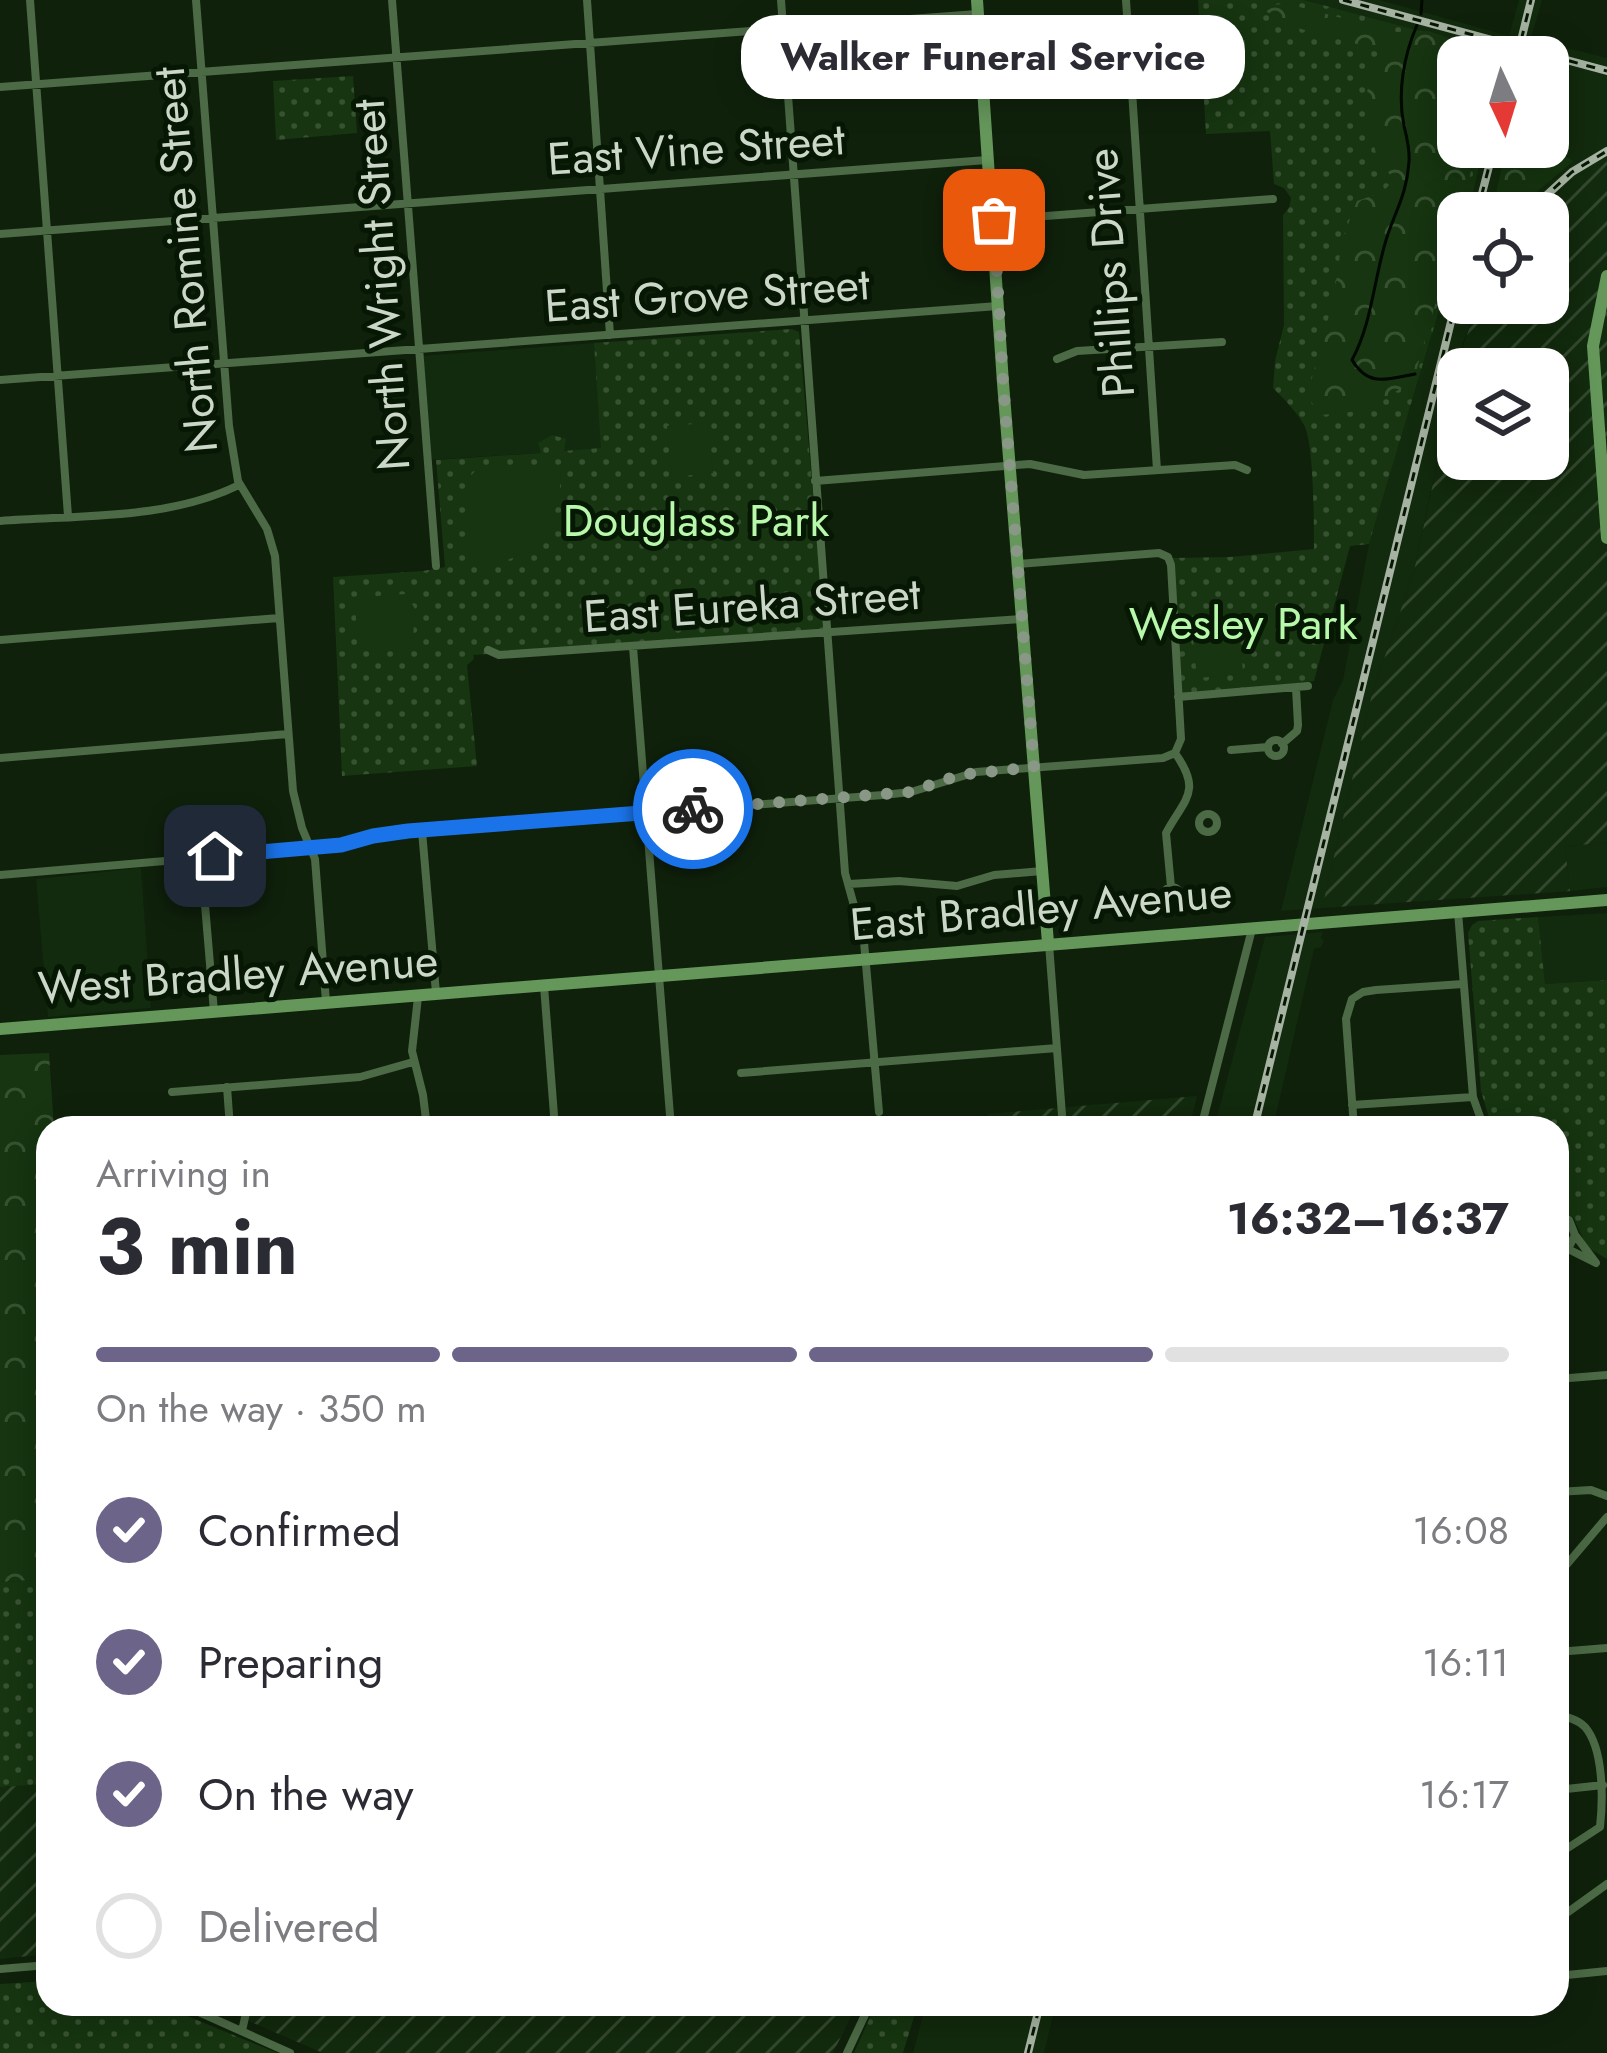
<!DOCTYPE html>
<html lang="en">
<head>
<meta charset="utf-8">
<style>
	:root { --surface:#fff; --page:#f7f7f7; --text:#2b2b33; --muted:#7c7c81; --line:#e1e1e2; --accent:#6d648a }
	body { margin:0; font-family:Jost,sans-serif; background:var(--page); color:var(--text); height:100vh; display:flex; flex-direction:column; font-size:45px; white-space:nowrap }
	* { box-sizing:border-box; margin:0 }
	p { font-size:39px; color:var(--muted) }
	.icon { flex:none; width:66px; height:66px; fill:none; stroke:currentColor; stroke-width:2; stroke-linecap:round; stroke-linejoin:round }
	.map { position:relative; flex:1; overflow:hidden }
	.details { position:absolute; left:36px; top:1116px; width:1533px; height:900px; display:flex; flex-direction:column; background:var(--surface); border-radius:36px; box-shadow:0 6px 30px #0003 }
	.details>* { flex:none }
	.needle { width:78px; rotate:176deg }
	.tools { position:absolute; left:1437px; top:36px; display:grid; gap:24px }
	.tools a { display:grid; place-items:center; width:132px; height:132px; border-radius:24px; background:var(--surface); box-shadow:0 6px 30px #0003; font-size:60px }
	.pin { position:absolute; display:grid; place-items:center; width:102px; height:102px; color:#fff; margin:-51px; border-radius:24px; box-shadow:0 6px 18px #0006 }
	.courier { position:absolute; display:grid; place-items:center; width:120px; height:120px; margin:-60px; border:9px solid #1a73e8; border-radius:50%; background:#fff; color:#222; box-shadow:0 3px 15px #0007 }
	.bubble { position:absolute; height:84px; border-radius:36px; background:var(--surface); box-shadow:0 6px 30px #0003; font-size:39px; font-weight:700; line-height:84px; text-align:center }
	.summary em { font-style:normal; font-weight:700 }
	.summary div { display:flex; flex-direction:column-reverse }
	.summary { display:flex; align-items:center; justify-content:space-between; height:204px; padding:0 60px }
	h1 { font-size:78px; font-weight:700; line-height:90px }
	.bar { display:grid; grid-template-columns:repeat(4,1fr); gap:18px 12px; align-content:center; height:144px; padding:0 60px }
	.bar i { height:15px; border-radius:9px; background:var(--line) }
	.bar .current { background:var(--accent) }
	.bar p { grid-column:span 4 }
	ol { padding:0 60px; list-style:none }
	li { display:flex; align-items:center; gap:36px; height:132px }
	li p { margin-inline-start:auto }
	li .icon { padding:12px; border-radius:50%; background:var(--accent); color:#fff; stroke-width:4 }
	li:last-child { color:var(--muted) }
	li i { width:66px; height:66px; border:6px solid var(--line); border-radius:50% }
	.map>svg:first-child { display:block }
</style>
</head>
<body>
<div class="map">
<svg width="1607" height="2053" viewBox="0 0 1607 2053">
	<defs>
		<pattern id="industrial-furrows" width="10" height="10" patternUnits="userSpaceOnUse" patternTransform="scale(3)"><rect width="10" height="10" fill="#122a0d"/><path d="M-1 1l2-2M0 10L10 0M9 11l2-2" fill="none" stroke="#33482f"/></pattern>
		<pattern id="green-dots" width="8" height="8" patternUnits="userSpaceOnUse" patternTransform="scale(3)"><rect width="8" height="8" fill="#163510"/><path d="M2 2h.1M6 6h.1" fill="none" stroke="#375231" stroke-width="1.8" stroke-linecap="round"/></pattern>
		<pattern id="forest-crowns" width="20" height="18" patternUnits="userSpaceOnUse" patternTransform="scale(3)"><rect width="20" height="18" fill="#163510"/><path d="M2 6a3 3 0 1 1 6 0M12 15a3 3 0 1 1 6 0" fill="none" stroke="#375231"/></pattern>
	</defs>
	<rect width="100%" height="100%" fill="#0f210b"/>
	<path fill="#122a0d" d="M 1304,0 L 1380,0 L 1509,36 L 1519,0 L 1542,0 L 1531,39 L 1607,58 L 1607,161 L 1578,176 L 1536,213 L 1468,213 L 1484,147 L 1548,147 L 1548,57 L 1505,57 L 1505,54 Z
		M 1458,247 L 1458,303 L 1478,303 L 1461,349 L 1414,571 L 1372,694 L 1322,908 L 1281,911 L 1333,700 L 1343,680 L 1369,544 Z
		M 594,343 L 602,449 L 428,460 L 420,356 Z
		M 1607,843 L 1607,887 L 1570,891 L 1565,846 Z
		M 141,868 L 151,1008 L 48,1017 L 36,879 Z
		M 1607,913 L 1607,980 L 1545,984 L 1538,917 Z
		M 1323,932 L 1321,938 L 1324,941 L 1321,947 L 1314,949 L 1273,1128 L 1214,1128 L 1265,937 Z
		M 926,2004 L 1056,2004 L 1044,2053 L 913,2053 Z"/>
	<path fill="url(#industrial-furrows)" fill-rule="evenodd" d="M 1607,161 L 1607,843 L 1565,846 L 1570,891 L 1322,908 L 1372,694 L 1414,571 L 1462,349 L 1478,303 L 1548,303 L 1548,213 L 1536,213 L 1578,176 ZM 1458,369 L 1548,369 L 1548,459 L 1458,459 Z
		M 1197,1096 L 1189,1128 L 989,1128 L 988,1114 Z
		M 48,1784 L 48,1954 L 0,1959 L 0,1787 Z
		M 209,2004 L 857,2004 L 833,2053 L 323,2053 Z"/>
	<path fill="url(#green-dots)" d="M 1198,0 L 1304,0 L 1506,54 L 1505,57 L 1458,57 L 1458,147 L 1484,147 L 1468,213 L 1458,213 L 1458,247 L 1369,544 L 1350,546 L 1314,681 L 1178,697 L 1172,558 L 1230,557 L 1314,549 C 1314,525 1314,442 1304,425 C 1296,411 1284,399 1273,388 L 1275,361 L 1284,325 L 1283,215 L 1289,208 L 1291,198 L 1284,188 L 1274,184 L 1270,131 L 1206,134 Z
		M 353,76 L 357,133 L 276,140 L 273,81 Z
		M 792,329 L 799,332 L 825,632 L 473,655 L 474,659 L 467,665 L 477,766 L 342,776 L 333,577 L 423,571 L 445,567 L 436,460 L 541,453 L 538,443 L 552,435 L 566,439 L 564,451 L 601,448 L 594,343 Z
		M 1538,917 L 1545,984 L 1607,980 L 1607,1259 L 1587,1247 L 1573,1217 L 1557,1210 L 1557,1128 L 1492,1128 L 1481,1091 L 1468,933 L 1472,925 L 1478,921 Z
		M 48,1579 L 48,1784 L 0,1787 L 0,1582 Z
		M 48,1981 L 48,2004 L 158,2004 L 277,2053 L 0,2053 L 0,1984 Z
		M 876,2004 L 918,2004 L 903,2053 L 854,2053 Z"/>
	<path fill="url(#forest-crowns)" d="M 1288,4 L 1395,32 L 1428,31 L 1490,52 L 1494,57 L 1458,57 L 1458,147 L 1476,147 L 1462,213 L 1458,213 L 1458,224 L 1413,382 L 1360,411 L 1321,415 L 1307,396 L 1334,297 L 1342,240 L 1357,201 L 1383,192 L 1394,179 L 1378,161 L 1363,106 L 1379,50 L 1279,23 L 1260,5 Z
		M 1548,146 L 1573,161 L 1533,195 L 1519,213 L 1492,213 L 1506,147 Z
		M 49,1053 L 54,1128 L 48,1128 L 48,1579 L 0,1582 L 0,1055 Z"/>
	<path fill="#163510" d="M 708,423 L 713,473 L 672,477 L 667,426 Z
		M 476,470 L 560,471 C 564,525 526,568 471,566 L 468,479 Z
		M 406,594 L 415,609 L 413,637 C 399,652 375,658 358,645 L 355,604 L 362,597 Z
		M 1240,634 L 1243,674 L 1197,678 L 1193,638 Z"/>
	<g fill="none" stroke-linecap="round" stroke-linejoin="round">
		<path stroke="#000800" stroke-width="3" d="M 1421,14 L 1422,0
			M 1415,374 C 1387,379 1369,388 1352,360 C 1373,321 1374,275 1388,234 C 1397,208 1407,192 1409,162 C 1410,149 1407,138 1404,126 C 1397,92 1404,55 1417,25"/>
		<path stroke="#4c6a45" stroke-width="8" d="M 30,0 L 68,516
			M 196,0 L 229,426 L 238,481 L 267,529 L 275,556 L 293,791 L 302,828 L 315,859 L 326,1002
			M 392,0 L 436,566
			M 587,0 L 610,335
			M 781,0 L 845,873 L 864,942 L 879,1112
			M 1126,0 L 1157,470
			M 0,87 L 977,14
			M 993,220 L 1273,199
			M 0,234 L 987,160
			M 1057,359 L 1077,351 L 1222,342
			M 0,380 L 998,306
			M 815,481 L 1030,464 L 1084,475 L 1235,465 L 1247,470
			M 0,521 C 78,515 168,520 239,485
			M 0,640 L 279,618
			M 633,647 L 671,1128
			M 488,650 L 499,655 L 1021,619
			M 1178,697 L 1308,686
			M1268 748a8 8 0 1 1 16 0a8 8 0 1 1-16 0Z
			M 1282,744 L 1297,731 L 1298,725 L 1296,688
			M 1231,750 L 1268,747
			M 0,758 L 288,734
			M1199 823a9 9 0 1 1 18 0a9 9 0 1 1-18 0Z
			M 422,831 L 436,993
			M 201,857 L 214,1012
			M 0,875 L 329,847 L 408,831 L 883,795 L 911,792 L 976,772 L 1163,758 L 1175,753 L 1181,739 L 1171,565 L 1168,557 L 1159,553 L 1018,564
			M 849,884 L 899,881 L 957,886 L 994,875 L 1042,871
			M1164 895a8 8 0 1 1 16 0a8 8 0 1 1-16 0Z
			M 1171,887 L 1166,833 C 1184,799 1203,792 1175,753
			M 1458,912 L 1473,1097 L 1484,1128
			M 1049,944 L 1063,1128
			M 544,986 L 555,1128
			M 418,997 L 412,1051 L 423,1095 L 427,1128
			M 741,1073 L 1057,1048
			M 227,1087 L 230,1128
			M 172,1092 L 360,1077 L 413,1062
			M 1352,1105 L 1473,1097
			M 1201,1128 L 1252,929
			M 1354,1128 L 1346,1019 L 1352,999 L 1363,992 L 1376,990 L 1463,984
			M 1557,1216 L 1569,1220 L 1575,1235 L 1570,1245 L 1557,1250
			M 1566,1248 L 1596,1263 L 1575,1235
			M 1557,1379 L 1607,1375
			M 1557,1492 L 1591,1490 L 1607,1496
			M 1557,1576 L 1607,1517
			M 1557,1652 L 1607,1648
			M 1557,1715 C 1567,1717 1577,1719 1585,1727 C 1604,1749 1603,1800 1600,1827 L 1557,1855
			M 1557,1790 L 1603,1785
			M 1557,1920 L 1607,1884
			M 0,1969 L 48,1965
			M 1557,1976 L 1607,1971
			M 181,2004 L 290,2053
			M 1115,2004 L 1126,2012 L 1135,2012 L 1223,2004
			M 242,2031 L 248,2004
			M 847,2053 L 870,2004"/>
		<path stroke="#65975b" stroke-width="12" d="M 977,0 L 1003,383 L 1048,943
			M 1607,276 L 1593,346 L 1607,538
			M 0,1029 L 1607,900"/>
		<g stroke="#a6b3a2" stroke-width="8">
			<path id="rail" d="M 1343,0 L 1607,71
				M 1517,57 L 1531,0
				M 1477,213 L 1494,147
				M 1527,213 L 1572,172 L 1607,151
				M 1254,1128 L 1458,293
				M 1028,2053 L 1040,2004"/>
		</g>
		<use href="#rail" stroke="#061803" stroke-width="3" stroke-dasharray="9" stroke-linecap="butt"/>
	</g>
	<g fill="none" stroke-linecap="round" stroke-linejoin="round">
		<path stroke="#899786" stroke-width="12" stroke-dasharray="0 21.6" d="M 693,809 L 910,792 L 959,775 L 1034,767 L 1003,382 L 994,220"/>
		<path stroke="#1a73e8" stroke-width="15" d="M 215,856 L 341,845 L 373,836 L 408,831 L 693,809"/>
	</g>
	<g text-anchor="middle" dominant-baseline="central" stroke-width="10" stroke-linejoin="round" paint-order="stroke">
		<g font-size="45" fill="#cbd7c8" stroke="#061803">
			<text transform="translate(696 149) rotate(-4)">East Vine Street</text>
			<text transform="translate(185 260) rotate(-95)">North Romine Street</text>
			<text transform="translate(1110 273) rotate(-94)">Phillips Drive</text>
			<text transform="translate(381 285) rotate(-94)">North Wright Street</text>
			<text transform="translate(707 295) rotate(-4)">East Grove Street</text>
			<text transform="translate(752 605) rotate(-4)">East Eureka Street</text>
			<text transform="translate(1041 908) rotate(-5)">East Bradley Avenue</text>
			<text transform="translate(238 974) rotate(-4)">West Bradley Avenue</text>
		</g>
		<g font-size="45" fill="#b8f8ab" stroke="#061803">
			<text x="696" y="520">Douglass Park</text>
			<text x="1243" y="623">Wesley Park</text>
		</g>
	</g>
</svg>
<div class="tools">
<a><svg class="needle" viewBox="-14 -14 28 28"><path d="M0-13l5 13h-10z" fill="#e53935"/><path d="M0 13l5-13h-10z" fill="#7c7c81"/></svg></a>
<a><svg class="icon" aria-label="locate" viewBox="0 0 24 24"><circle cx="12" cy="12" r="6"/><path d="M12 2v4M12 18v4M2 12h4M18 12h4"/></svg></a>
<a><svg class="icon" aria-label="layers" viewBox="0 0 24 24"><path d="M12 4l9 5-9 5-9-5zM3 14l9 5 9-5"/></svg></a>
</div>
<div class="pin" style="left:994px;top:220px;background:#ea580c"><svg class="icon" aria-label="bag" viewBox="0 0 24 24"><path d="M5 8h14l-1 12H6zM9 8a3 3 0 0 1 6 0"/></svg></div>
<div class="pin" style="left:215px;top:856px;background:#1f2937"><svg class="icon" aria-label="home" viewBox="0 0 24 24"><path d="M3 11l9-7 9 7M6 9v11h12V9"/></svg></div>
<div class="courier" style="left:693px;top:809px"><svg class="icon" aria-label="bike" viewBox="0 0 24 24"><circle cx="6" cy="16" r="4"/><circle cx="18" cy="16" r="4"/><path d="M6 16l4-8h5l3 8M10 8l3 8H6M13 5h3"/></svg></div>
<div class="bubble" style="left:741px;top:15px;width:504px">Walker Funeral Service</div>
<section class="details">
<div class="summary"><div><h1>3 min</h1><p>Arriving in</p></div><em>16:32–16:37</em></div>
<div class="bar"><i class="current"></i><i class="current"></i><i class="current"></i><i></i><p>On the way · 350 m</p></div>
<ol>
<li><svg class="icon" aria-label="check" viewBox="0 0 24 24"><path d="M5 12l5 5 9-10"/></svg>Confirmed<p>16:08</p></li>
<li><svg class="icon" aria-label="check" viewBox="0 0 24 24"><path d="M5 12l5 5 9-10"/></svg>Preparing<p>16:11</p></li>
<li><svg class="icon" aria-label="check" viewBox="0 0 24 24"><path d="M5 12l5 5 9-10"/></svg>On the way<p>16:17</p></li>
<li><i></i>Delivered</li>
</ol>
</section>
</div>
</body>
</html>
